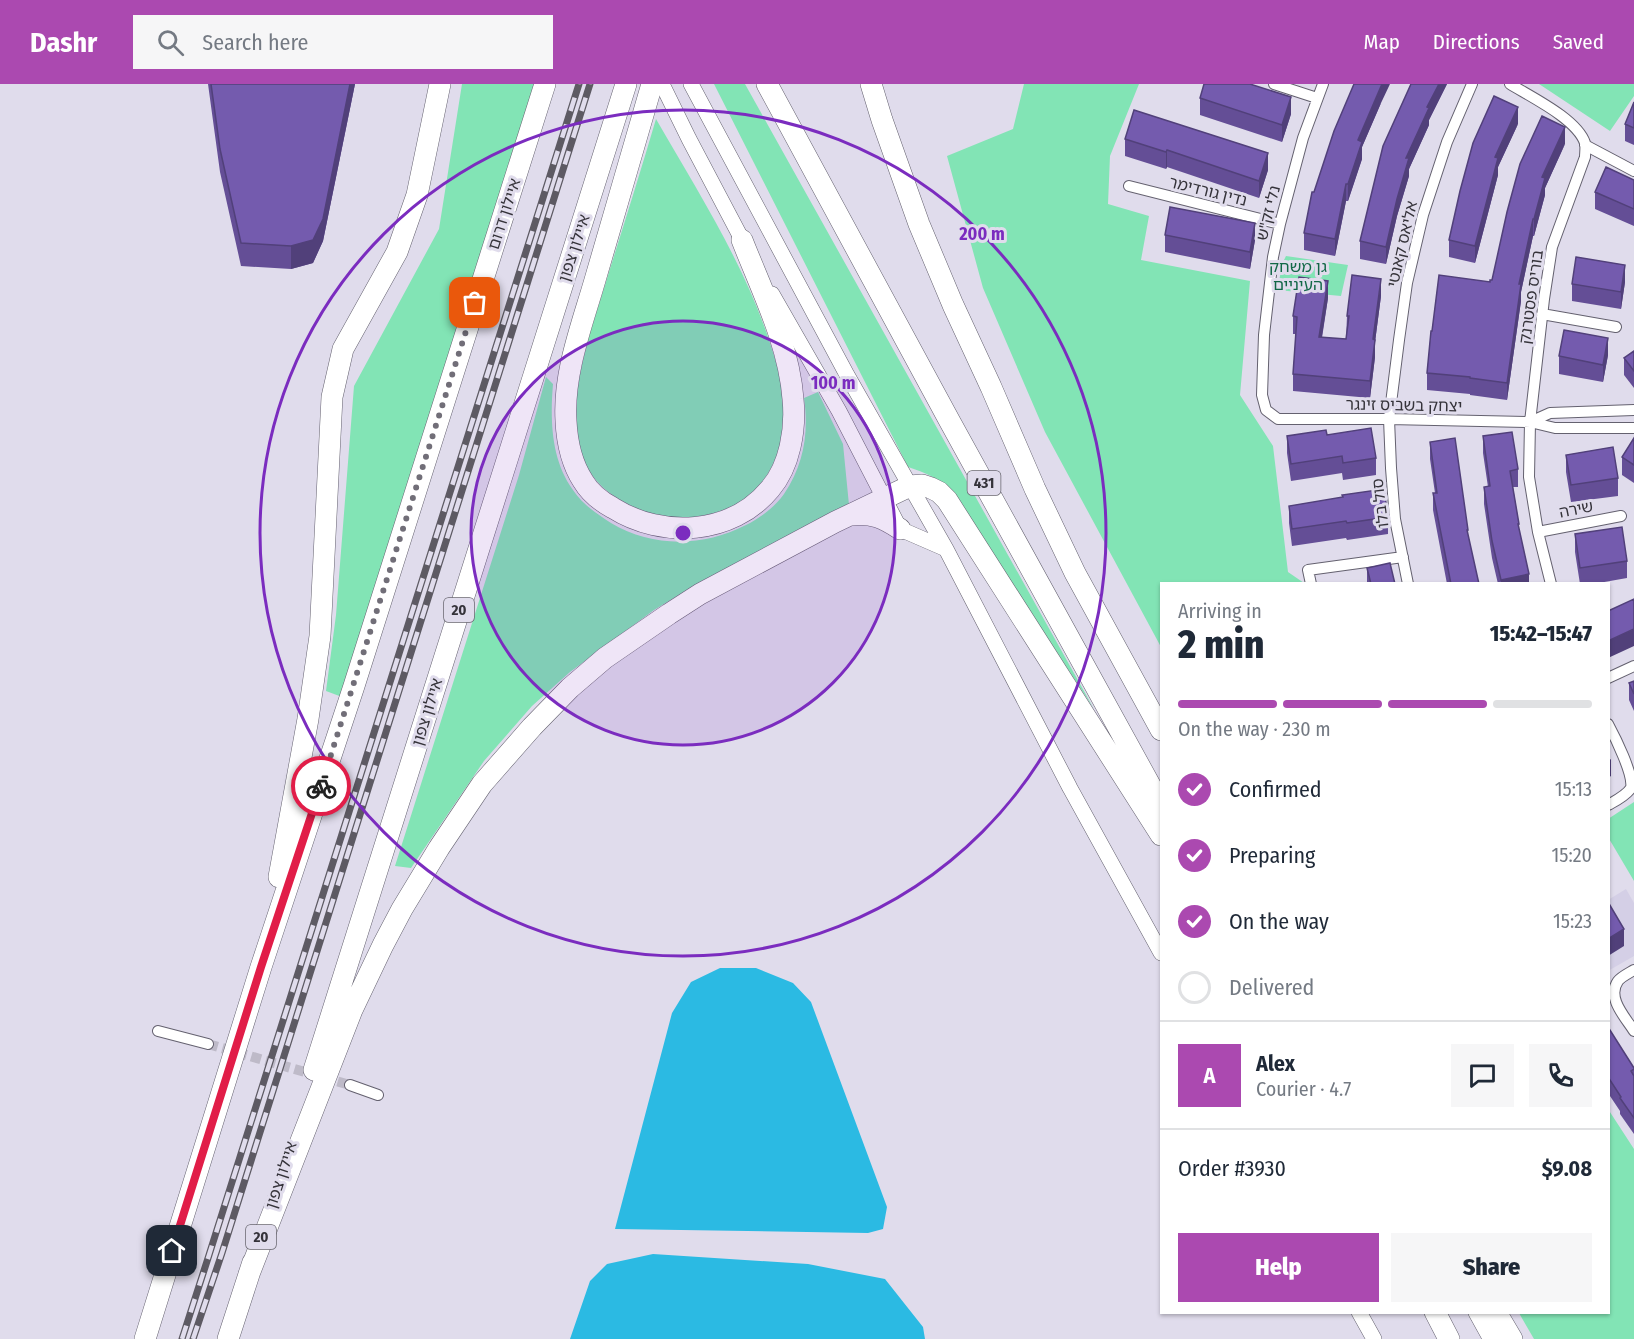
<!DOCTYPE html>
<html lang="en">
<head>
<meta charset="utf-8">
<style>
	:root { --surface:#fff; --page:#f6f6f7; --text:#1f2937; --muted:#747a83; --line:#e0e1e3; --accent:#ab49b0 }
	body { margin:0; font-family:"Fira Sans Condensed","Noto Sans Hebrew",sans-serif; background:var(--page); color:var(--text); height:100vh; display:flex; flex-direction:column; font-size:22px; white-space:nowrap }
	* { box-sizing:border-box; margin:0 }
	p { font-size:20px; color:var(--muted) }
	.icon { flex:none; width:33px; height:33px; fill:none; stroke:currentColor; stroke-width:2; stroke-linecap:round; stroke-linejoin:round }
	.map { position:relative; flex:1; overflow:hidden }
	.drawer { position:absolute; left:1160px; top:498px; width:450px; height:732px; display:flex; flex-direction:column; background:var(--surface); border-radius:0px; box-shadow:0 2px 4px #0004 }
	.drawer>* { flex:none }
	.pin { position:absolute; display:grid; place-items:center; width:51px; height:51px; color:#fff; margin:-26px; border-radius:12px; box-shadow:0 3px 9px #0006 }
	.courier { position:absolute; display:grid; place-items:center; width:60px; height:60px; margin:-30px; border:4px solid #e11d48; border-radius:50%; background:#fff; color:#222; box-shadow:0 2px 8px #0007 }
	.head em { font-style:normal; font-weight:800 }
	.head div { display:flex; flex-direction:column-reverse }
	.head { display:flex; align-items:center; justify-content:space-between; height:102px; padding:0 18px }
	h1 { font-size:39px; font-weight:800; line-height:45px }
	.bar { display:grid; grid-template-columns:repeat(4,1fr); gap:9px 6px; align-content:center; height:72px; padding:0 18px }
	.bar i { height:8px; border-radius:4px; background:var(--line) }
	.bar .active { background:var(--accent) }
	.bar p { grid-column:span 4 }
	.line { display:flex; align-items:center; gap:15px; padding:0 18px; border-top:2px solid var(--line) }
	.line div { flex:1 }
	.round { display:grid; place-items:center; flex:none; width:63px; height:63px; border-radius:0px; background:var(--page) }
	ol { padding:0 18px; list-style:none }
	li { display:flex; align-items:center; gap:18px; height:66px }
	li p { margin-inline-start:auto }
	li .icon { padding:6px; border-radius:50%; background:var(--accent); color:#fff; stroke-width:4 }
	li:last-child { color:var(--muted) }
	li i { width:33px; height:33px; border:3px solid var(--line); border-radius:50% }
	.action { display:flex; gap:12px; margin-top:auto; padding:12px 18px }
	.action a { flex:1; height:69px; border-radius:0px; background:var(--accent); color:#fff; font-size:24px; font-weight:800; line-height:69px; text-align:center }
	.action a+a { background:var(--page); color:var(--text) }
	header { display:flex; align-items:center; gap:36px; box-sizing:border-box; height:84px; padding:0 30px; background:var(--accent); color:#fff }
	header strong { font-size:28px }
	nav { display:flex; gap:33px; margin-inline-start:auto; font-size:21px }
	.search { width:420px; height:54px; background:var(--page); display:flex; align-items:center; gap:15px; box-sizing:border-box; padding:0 21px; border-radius:0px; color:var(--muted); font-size:22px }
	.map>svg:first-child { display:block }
</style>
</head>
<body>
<header>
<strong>Dashr</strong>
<div class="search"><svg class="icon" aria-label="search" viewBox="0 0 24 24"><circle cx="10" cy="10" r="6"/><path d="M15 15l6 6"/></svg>Search here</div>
<nav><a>Map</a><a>Directions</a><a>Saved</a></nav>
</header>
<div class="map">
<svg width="1634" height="1255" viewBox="0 0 1634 1255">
	<rect width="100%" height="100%" fill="#e0dcec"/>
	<path fill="#d4cfe6" d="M 1626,805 L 1634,819 L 1634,872 L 1608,887 L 1608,816 Z"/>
	<path fill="#82e4b5" d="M 462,0 L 534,0 L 342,613 L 326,607 L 336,531 L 354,302 L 439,145 Z
		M 714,0 L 745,0 L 1094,625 L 953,409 C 940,394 926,389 908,383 Z
		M 1024,0 L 1139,0 L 1110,72 L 1108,120 L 1149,132 L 1141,176 L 1250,197 L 1240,311 L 1273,362 L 1288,488 L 1304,499 L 1161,500 L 1161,563 L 1045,348 L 983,204 L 947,72 L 1013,45 Z
		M 1539,0 L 1634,0 L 1634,12 L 1610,47 Z
		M 656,35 C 698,108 744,179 770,259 C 776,277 782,296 784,315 C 788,374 761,422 701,432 C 685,435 664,435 648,430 C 641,428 633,423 626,419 C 600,406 581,384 577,353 C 570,298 594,239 609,188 C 625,137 641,86 656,35 Z
		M 1286,172 L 1348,181 L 1341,212 L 1277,206 L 1283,178 Z
		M 546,293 L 553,300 C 550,336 551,376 573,406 C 582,420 597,430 611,439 C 653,464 703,463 746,441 C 760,434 775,423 784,410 C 804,381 809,348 804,314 L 818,308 L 843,360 L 849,421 L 702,497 L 654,526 L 570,588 L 532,622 L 484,677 L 411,784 L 395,782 L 519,391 Z
		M 1634,718 L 1634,797 L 1608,753 L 1608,735 Z
		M 1608,1025 L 1634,1065 L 1634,1255 L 1534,1255 L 1519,1229 L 1608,1228 Z"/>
	<path fill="#2bbae3" d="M 720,884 L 756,884 L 793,899 L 811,918 L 887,1123 L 883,1145 L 868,1149 L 615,1145 L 672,929 L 691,898 Z
		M 653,1170 L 808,1180 L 885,1195 L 923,1243 L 925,1255 L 570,1255 L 590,1197 L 607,1180 Z"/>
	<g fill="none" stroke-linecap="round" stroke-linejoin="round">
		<path stroke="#bebac8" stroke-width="10" stroke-dasharray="10 5" stroke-linecap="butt" d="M 208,960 L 350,1001"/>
		<g stroke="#64616f" stroke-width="12">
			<path id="street" d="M 1274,0 L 1317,14
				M 1323,0 L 1303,54 L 1280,140 L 1273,173 L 1264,251 L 1262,311 L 1266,326 L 1278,335 L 1389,335 L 1530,338 L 1555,344 L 1634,344
				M 1510,0 C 1531,13 1577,35 1585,59 C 1586,63 1585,69 1585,73 L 1552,163 L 1544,215 L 1530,338 L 1529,393 L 1538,448 L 1551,500
				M 1585,61 L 1634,87
				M 1129,102 L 1280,140
				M 1542,230 L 1616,243
				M 1530,338 L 1550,329 L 1634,326
				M 1538,448 L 1621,432
				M 1311,500 L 1308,486 L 1403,473
				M 1408,500 L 1395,435 L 1391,384 L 1389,335 L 1399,256 L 1407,199 L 1423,131 L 1447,58 L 1472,0
				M 1608,594 L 1634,582
				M 1608,640 C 1615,653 1634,691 1631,704 C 1626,712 1615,717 1608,721
				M 1634,886 C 1629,889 1621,893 1618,897 C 1606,914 1626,934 1634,947
				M 158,947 L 208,960
				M 350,1001 L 378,1011"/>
		</g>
		<g stroke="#64616f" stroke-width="16">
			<path id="secondary" d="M 662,0 L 689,55 L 747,165
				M 691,0 L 847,291 L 946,465 L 1070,704 L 1161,869
				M 772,210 L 839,327 L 900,445 L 946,465
				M 1359,1228 L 1374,1255"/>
		</g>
		<g stroke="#64616f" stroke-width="22">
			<path id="highway" d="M 652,0 C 633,65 614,131 595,196 C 582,241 563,289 566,337 C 567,358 572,380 583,397 C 590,409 602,418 613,424 C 662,455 732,451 770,405 C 790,382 796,345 793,315 C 789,260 762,207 742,156
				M 767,0 L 949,336 L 1161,721
				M 871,0 L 882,36 L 919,140 L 953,221 L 991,303 L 1035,405 L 1075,489 L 1161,646
				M 852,431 C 873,429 883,434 900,445
				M 279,793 L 308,635 L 320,552 L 332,313 L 343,265 L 397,168 L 417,111 L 440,0
				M 314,986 L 626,0
				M 249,1190 L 352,926 L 383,861 L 402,825 L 439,764 L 482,700 L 532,643 L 570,604 L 605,574 L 669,530 L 700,510 L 835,438 L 910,402 L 922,401 L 931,404 L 939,408 L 947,416 L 1161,751
				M 1435,1228 L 1449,1255
				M 1479,1228 L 1494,1255
				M 1496,1228 L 1512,1255
				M 145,1255 L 261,883 L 354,602 L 545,0
				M 228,1255 L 253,1178"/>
		</g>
		<use href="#street" stroke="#fff" stroke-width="10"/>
		<use href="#secondary" stroke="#fff" stroke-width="15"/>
		<use href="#highway" stroke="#fff" stroke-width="21"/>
		<g stroke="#5d5a63" stroke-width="7">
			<path id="rail" d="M 182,1255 L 209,1171 L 579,0
				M 193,1255 L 222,1169 L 590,0"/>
		</g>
		<use href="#rail" stroke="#e0dcec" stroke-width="4.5" stroke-dasharray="14" stroke-linecap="butt"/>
	</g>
	<path fill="#644e96" d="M 208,0 L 355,0 L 323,157 L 313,179 L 291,185 L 241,182 L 220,88 Z
		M 1410,0 L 1447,0 L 1429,36 L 1429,41 L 1409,85 L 1409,92 L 1397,132 L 1386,180 L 1360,175 L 1360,157 L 1410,4 Z
		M 1200,14 L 1291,30 L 1282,58 L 1200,31 Z
		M 1634,18 L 1634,61 L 1625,57 L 1625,40 Z
		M 1381,19 L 1362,63 L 1362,75 L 1348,117 L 1346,117 L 1335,172 L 1304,166 L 1304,149 L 1314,108 Z
		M 1518,40 L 1498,83 L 1498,91 L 1475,179 L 1449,173 L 1449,156 Z
		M 1125,55 L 1268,86 L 1259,114 L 1167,83 L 1166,85 L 1125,72 Z
		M 1565,60 L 1545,104 L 1545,111 L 1534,152 L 1533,152 L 1521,208 L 1521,217 L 1507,316 L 1470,311 L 1470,310 L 1427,306 L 1427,289 L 1432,247 L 1492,196 Z
		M 1634,96 L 1634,142 L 1595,125 L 1595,108 Z
		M 1165,151 L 1255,156 L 1250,185 L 1165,168 Z
		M 1625,198 L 1621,225 L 1572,217 L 1572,200 Z
		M 1381,212 L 1375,258 L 1375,273 L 1370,314 L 1293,307 L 1293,290 L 1296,250 L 1293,250 L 1293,232 L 1328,214 L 1322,254 L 1346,255 L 1347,232 Z
		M 1634,267 L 1634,304 L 1624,291 L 1624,274 Z
		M 1608,271 L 1603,298 L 1559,290 L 1559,272 Z
		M 1327,351 L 1376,374 L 1376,391 L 1343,396 L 1342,389 L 1291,397 L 1287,369 L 1287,352 Z
		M 1483,352 L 1518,385 L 1518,403 L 1513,403 L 1519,440 L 1519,447 L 1529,500 L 1498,500 L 1492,474 L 1484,420 L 1484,403 L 1488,403 L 1483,369 Z
		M 1634,354 L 1634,399 L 1622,391 L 1622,373 Z
		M 1430,358 L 1468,446 L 1468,452 L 1479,500 L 1447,500 L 1433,426 L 1433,409 L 1435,409 L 1430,375 Z
		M 1566,371 L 1618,394 L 1618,412 L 1571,418 L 1566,388 Z
		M 1289,422 L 1388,433 L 1388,450 L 1347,456 L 1346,454 L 1292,462 L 1289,439 Z
		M 1575,450 L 1627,477 L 1627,494 L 1593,500 L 1580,500 L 1575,468 Z
		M 1367,484 L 1395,500 L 1367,500 Z
		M 1634,597 L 1634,627 L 1629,616 L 1629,599 Z
		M 1608,943 L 1634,984 L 1634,1050 L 1620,1030 L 1620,1027 L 1608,1009 Z"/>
	<path fill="#51407a" d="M 350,0 L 355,0 L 323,157 L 313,179 L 291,185 L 291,162 Z
		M 1382,0 L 1390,0 L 1381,19 L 1362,63 L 1362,75 L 1348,117 L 1348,100 L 1358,56 Z
		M 1439,0 L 1447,0 L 1429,36 L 1429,41 L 1409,85 L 1409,92 L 1397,132 L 1386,180 L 1386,163 L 1406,74 L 1427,23 Z
		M 1291,13 L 1291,30 L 1282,58 L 1282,41 Z
		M 1518,23 L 1518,40 L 1498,83 L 1498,91 L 1475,179 L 1475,162 L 1495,73 Z
		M 1565,43 L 1565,60 L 1545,104 L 1545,111 L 1534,152 L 1534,135 L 1542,93 Z
		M 1167,66 L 1167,83 L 1166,85 L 1166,68 Z
		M 1268,69 L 1268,86 L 1259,114 L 1259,97 Z
		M 1346,100 L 1346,117 L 1335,172 L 1335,155 Z
		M 1533,135 L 1533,152 L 1521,208 L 1521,217 L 1507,316 L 1507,299 L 1519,200 Z
		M 1255,139 L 1255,156 L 1250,185 L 1250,168 Z
		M 1625,181 L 1625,198 L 1621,225 L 1621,208 Z
		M 1381,195 L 1381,212 L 1375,258 L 1375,273 L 1370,314 L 1370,297 L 1373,255 Z
		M 1328,197 L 1328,214 L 1319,270 L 1319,253 Z
		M 1608,254 L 1608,271 L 1603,298 L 1603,281 Z
		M 1529,490 L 1529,500 L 1501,500 L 1501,496 Z
		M 1634,545 L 1634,562 L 1608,574 L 1608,557 Z
		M 1611,675 L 1611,692 L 1608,694 L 1608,677 Z
		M 1624,845 L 1624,862 L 1608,872 L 1608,855 Z"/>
	<path fill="#745bae" stroke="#51407a" stroke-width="1.5" d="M 211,0 L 350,0 L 323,135 L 313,156 L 291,162 L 241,159 L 220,65 Z
		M 1204,0 L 1250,0 L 1291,13 L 1282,41 L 1200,14 Z
		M 1354,0 L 1382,0 L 1358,56 L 1362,58 L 1348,100 L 1346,100 L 1335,155 L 1304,149 L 1312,108 L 1314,108 L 1334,47 Z
		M 1411,0 L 1439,0 L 1427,23 L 1429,24 L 1406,74 L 1409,74 L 1397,115 L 1386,163 L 1360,157 L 1383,62 Z
		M 1494,12 L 1518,23 L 1495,73 L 1498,74 L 1475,162 L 1449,156 L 1460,107 L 1473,59 Z
		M 1634,18 L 1634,44 L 1625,40 Z
		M 1134,26 L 1268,69 L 1259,97 L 1167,66 L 1166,68 L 1125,55 Z
		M 1542,32 L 1565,43 L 1542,93 L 1545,94 L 1534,135 L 1533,135 L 1519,200 L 1521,200 L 1507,299 L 1470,294 L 1470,293 L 1427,289 L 1431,247 L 1432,247 L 1439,191 L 1490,198 L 1490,196 L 1492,196 L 1507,128 L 1520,80 Z
		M 1606,83 L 1634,96 L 1634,125 L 1595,108 Z
		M 1170,123 L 1255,139 L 1250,168 L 1165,151 Z
		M 1576,173 L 1625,181 L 1621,208 L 1572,200 Z
		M 1352,191 L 1381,195 L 1373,255 L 1375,256 L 1370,297 L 1293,290 L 1297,233 L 1293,232 L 1299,193 L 1328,197 L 1319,253 L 1346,255 L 1349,232 L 1347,232 Z
		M 1564,246 L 1608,254 L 1603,281 L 1559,272 Z
		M 1634,267 L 1634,287 L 1624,274 Z
		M 1371,344 L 1376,374 L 1343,379 L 1342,372 L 1291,380 L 1287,352 L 1326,346 L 1327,351 Z
		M 1512,348 L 1518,385 L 1510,387 L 1519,440 L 1518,440 L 1529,490 L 1501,496 L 1492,457 L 1484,403 L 1490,402 L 1483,352 Z
		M 1455,354 L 1468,446 L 1467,446 L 1479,500 L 1451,500 L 1433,409 L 1437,409 L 1430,358 Z
		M 1634,354 L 1634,381 L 1622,373 Z
		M 1613,363 L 1618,394 L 1571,401 L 1566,371 Z
		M 1384,405 L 1388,433 L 1347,439 L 1346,437 L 1292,445 L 1289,422 L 1343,413 L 1342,411 Z
		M 1622,443 L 1627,477 L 1580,484 L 1575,450 Z
		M 1390,479 L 1395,500 L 1371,500 L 1367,484 Z
		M 1634,515 L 1634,545 L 1608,557 L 1608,527 Z
		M 1634,597 L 1634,610 L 1629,599 Z
		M 1608,818 L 1624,845 L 1608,855 Z
		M 1608,943 L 1634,984 L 1634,985 L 1631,987 L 1634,992 L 1634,1034 L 1620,1014 L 1621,1013 L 1608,993 Z"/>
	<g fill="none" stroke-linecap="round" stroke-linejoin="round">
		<path stroke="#716e78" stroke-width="6" stroke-dasharray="0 10.8" d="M 321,702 L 475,219"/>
		<path stroke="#e11d48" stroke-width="8" d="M 172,1167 L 261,883 L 321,702"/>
	</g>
	<circle cx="683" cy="449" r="212" fill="#7b2cbf" fill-opacity=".12"/>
	<g fill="none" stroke="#7b2cbf" stroke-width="3">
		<circle cx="683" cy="449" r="212"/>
		<circle cx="683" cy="449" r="423"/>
	</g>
	<g text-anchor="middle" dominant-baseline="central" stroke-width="6" stroke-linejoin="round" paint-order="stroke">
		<g fill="#e0dcec" stroke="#68666f" stroke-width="1.5">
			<rect x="967.5" y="387" width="33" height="24" rx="4.5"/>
			<rect x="444" y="514" width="30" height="24" rx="4.5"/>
			<rect x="246" y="1141" width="30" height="24" rx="4.5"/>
		</g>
		<g font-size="15" font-weight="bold" fill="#35333a">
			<text x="984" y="399">431</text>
			<text x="459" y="526">20</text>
			<text x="261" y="1153">20</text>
		</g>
		<g font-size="16" fill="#35333a" stroke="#e0dcec">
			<text transform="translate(1208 107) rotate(14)">נדין גורדימר</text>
			<text transform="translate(1268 129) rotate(-76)">נלי זק"ש</text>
			<text transform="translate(504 130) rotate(-72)">איילון דרום</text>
			<text transform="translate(1402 160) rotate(-77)">אליאס קאנטי</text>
			<text transform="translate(574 164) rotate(-72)">איילון צפון</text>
			<text transform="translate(1531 213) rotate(-82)">בוריס פסטרנק</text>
			<text transform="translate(1404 321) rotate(1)">יצחק בשביס זינגר</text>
			<text transform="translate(1380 419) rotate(-97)">סול בלו</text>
			<text transform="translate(1576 425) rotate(-11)">שירה</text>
			<text transform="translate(427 628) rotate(-73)">איילון צפון</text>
			<text transform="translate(281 1091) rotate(-72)">איילון צפון</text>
		</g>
		<g font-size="16" fill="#126847" stroke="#e0dcec">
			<text x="1298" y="182">גן משחק<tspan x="1298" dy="18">העיניים</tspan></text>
		</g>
	</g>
	<circle cx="683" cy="449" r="9" fill="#7b2cbf" stroke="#e0dcec" stroke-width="3"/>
	<g font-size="18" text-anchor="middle" font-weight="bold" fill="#7b2cbf" stroke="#e0dcec" stroke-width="6" stroke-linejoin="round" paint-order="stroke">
		<text x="982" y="156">200 m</text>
		<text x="833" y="305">100 m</text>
	</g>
</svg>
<div class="pin" style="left:475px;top:219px;background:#ea580c"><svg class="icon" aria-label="bag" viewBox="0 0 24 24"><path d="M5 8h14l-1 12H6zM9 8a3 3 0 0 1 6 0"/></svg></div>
<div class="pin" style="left:172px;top:1167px;background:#1f2937"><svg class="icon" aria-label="home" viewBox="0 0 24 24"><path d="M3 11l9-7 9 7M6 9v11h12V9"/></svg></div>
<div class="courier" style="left:321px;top:702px"><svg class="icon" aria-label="bike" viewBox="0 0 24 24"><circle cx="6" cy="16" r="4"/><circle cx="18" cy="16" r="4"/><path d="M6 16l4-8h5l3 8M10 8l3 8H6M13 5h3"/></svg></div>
<section class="drawer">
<div class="head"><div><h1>2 min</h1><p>Arriving in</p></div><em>15:42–15:47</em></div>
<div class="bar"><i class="active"></i><i class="active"></i><i class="active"></i><i></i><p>On the way · 230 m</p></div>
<ol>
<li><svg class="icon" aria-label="check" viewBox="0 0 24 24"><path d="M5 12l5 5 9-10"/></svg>Confirmed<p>15:13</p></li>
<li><svg class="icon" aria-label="check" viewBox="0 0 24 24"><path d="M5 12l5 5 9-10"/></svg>Preparing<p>15:20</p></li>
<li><svg class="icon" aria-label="check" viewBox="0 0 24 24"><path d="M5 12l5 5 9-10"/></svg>On the way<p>15:23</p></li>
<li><i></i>Delivered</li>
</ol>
<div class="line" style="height:108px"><b class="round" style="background:var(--accent);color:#fff">A</b><div><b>Alex</b><p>Courier · 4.7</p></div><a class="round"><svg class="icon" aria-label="chat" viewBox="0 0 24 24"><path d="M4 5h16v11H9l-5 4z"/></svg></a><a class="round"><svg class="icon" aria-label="phone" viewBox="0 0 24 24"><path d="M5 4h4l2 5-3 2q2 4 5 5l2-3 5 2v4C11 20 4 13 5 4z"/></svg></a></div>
<div class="line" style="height:78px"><div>Order #3930</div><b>$9.08</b></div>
<div class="action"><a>Help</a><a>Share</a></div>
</section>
</div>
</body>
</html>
